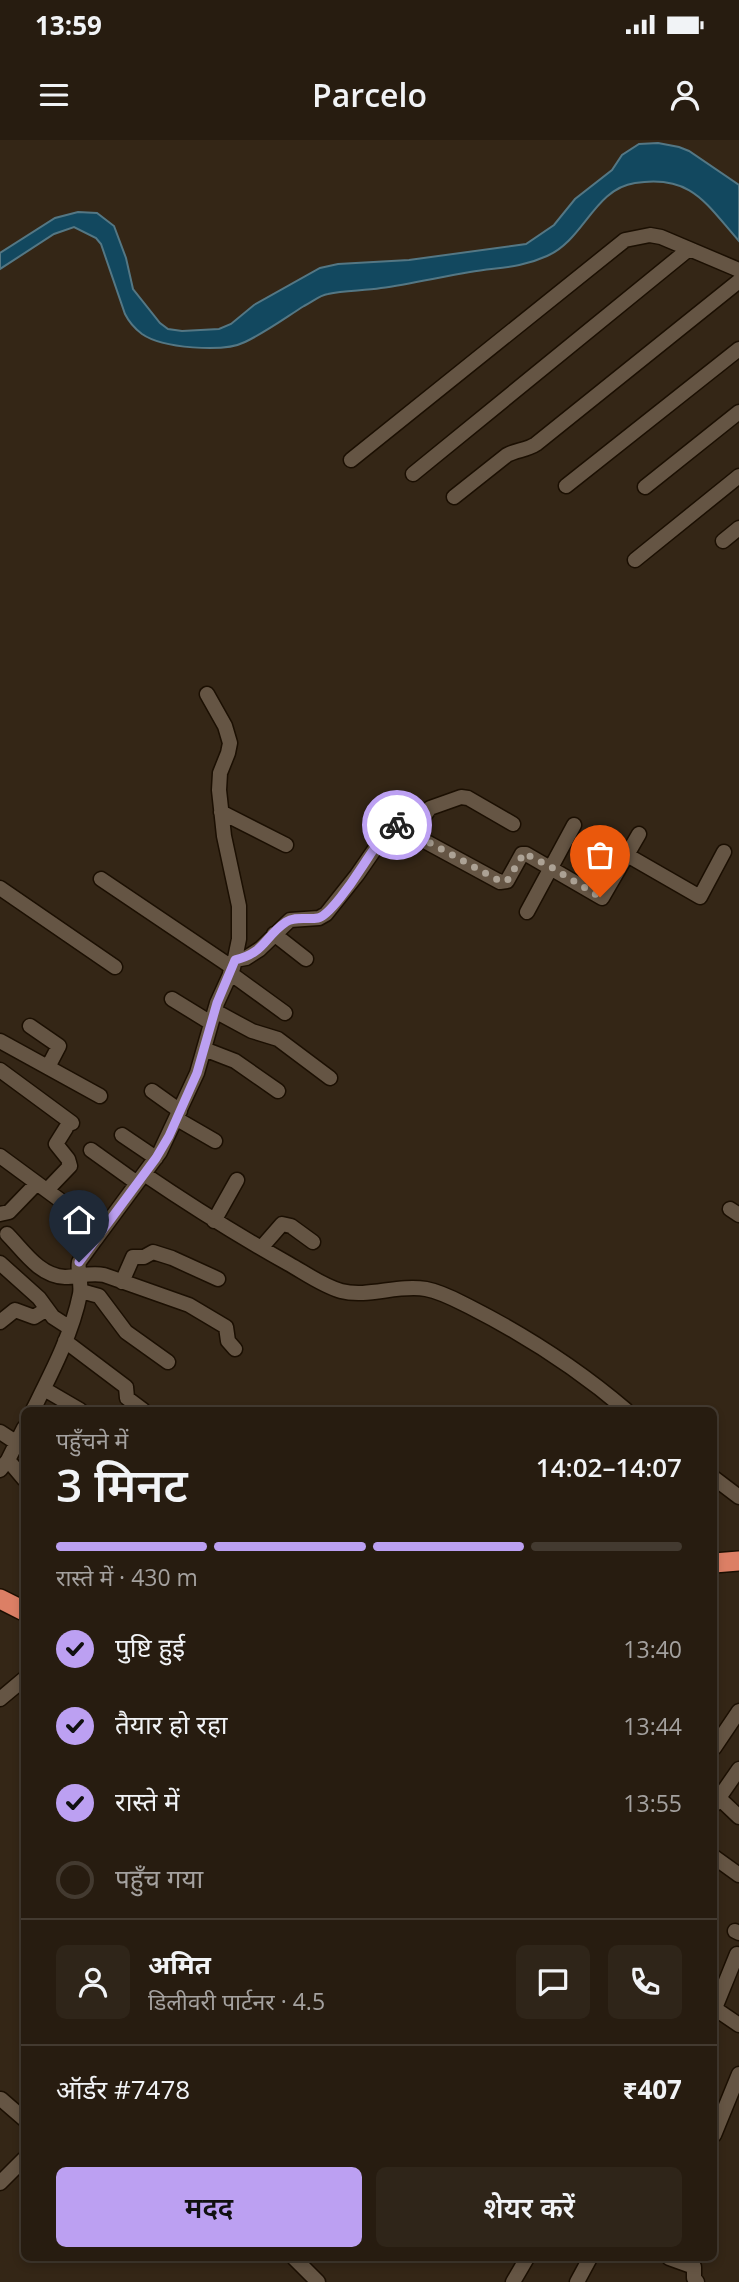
<!DOCTYPE html>
<html lang="hi">
<head>
<meta charset="utf-8">
<style>
	:root { --surface:#271c10; --page:#2f2519; --text:#f1f3f6; --muted:#a4a19f; --line:#433a30; --accent:#bca0f2 }
	body { margin:0; font-family:"Open Sans","Noto Sans Devanagari",sans-serif; background:var(--page); color:var(--text); height:100vh; display:flex; flex-direction:column; font-size:26px; white-space:nowrap }
	* { box-sizing:border-box; margin:0 }
	p { font-size:23px; color:var(--muted) }
	.icon { flex:none; width:38px; height:38px; fill:none; stroke:currentColor; stroke-width:2; stroke-linecap:round; stroke-linejoin:round }
	.map { position:relative; flex:1; overflow:hidden }
	.panel { position:absolute; left:21px; top:1267px; width:696px; height:854px; display:flex; flex-direction:column; background:var(--surface); border-radius:10px; box-shadow:0 4px 10px #0003,0 0 0 2px var(--line) }
	.panel>* { flex:none }
	.pin { position:absolute; display:grid; place-items:center; width:60px; height:60px; color:#fff; margin:-72px -30px; border-radius:50% 50% 50% 0; rotate:-45deg; box-shadow:0 0 7px #0007 }
	.pin .icon { rotate:45deg }
	.courier { position:absolute; display:grid; place-items:center; width:70px; height:70px; margin:-35px; border:5px solid #bca0f2; border-radius:50%; background:#fff; color:#222; box-shadow:0 2px 9px #0007 }
	.headline em { font-style:normal; font-weight:600 }
	.headline div { display:flex; flex-direction:column-reverse }
	.headline { display:flex; align-items:center; justify-content:space-between; height:119px; padding:0 35px }
	h1 { font-size:46px; font-weight:600; line-height:52px }
	.bar { display:grid; grid-template-columns:repeat(4,1fr); gap:10px 7px; align-content:center; height:84px; padding:0 35px }
	.bar i { height:9px; border-radius:5px; background:var(--line) }
	.bar .active { background:var(--accent) }
	.bar p { grid-column:span 4 }
	.line { display:flex; align-items:center; gap:18px; padding:0 35px; border-top:2px solid var(--line) }
	.line div { flex:1 }
	.round { display:grid; place-items:center; flex:none; width:74px; height:74px; border-radius:10px; background:var(--page) }
	ol { padding:0 35px; list-style:none }
	li { display:flex; align-items:center; gap:21px; height:77px }
	li p { margin-inline-start:auto }
	li .icon { padding:7px; border-radius:50%; background:var(--accent); color:#111; stroke-width:4 }
	li:last-child { color:var(--muted) }
	li i { width:38px; height:38px; border:4px solid var(--line); border-radius:50% }
	.cta { display:flex; gap:14px; margin-top:auto; padding:14px 35px }
	.cta a { flex:1; height:80px; border-radius:10px; background:var(--accent); color:#111; font-size:28px; font-weight:600; line-height:80px; text-align:center }
	.cta a+a { background:var(--page); color:var(--text) }
	.status { display:flex; justify-content:space-between; align-items:center; height:49px; padding:0 35px; background:var(--surface); direction:ltr }
	.status svg { height:19px; fill:currentColor }
	header { display:flex; justify-content:space-between; align-items:center; height:91px; padding:0 35px; background:var(--surface); font-size:32px; font-weight:600 }
	.map>svg:first-child { display:block }
</style>
</head>
<body>
<div class="status"><b>13:59</b><svg viewBox="0 0 49 12"><path d="M0 12V9h3v3zM5 12V6h3v6zM10 12V3h3v9zM15 12V0h3v12zM26 1h20v11H26zM47 4h2v5h-2z"/></svg></div>
<header><svg class="icon" aria-label="menu" viewBox="0 0 24 24"><path d="M4 6h16M4 12h16M4 18h16"/></svg>Parcelo<svg class="icon" aria-label="person" viewBox="0 0 24 24"><circle cx="12" cy="8" r="4"/><path d="M4 21q1-7 8-7t8 7"/></svg></header>
<div class="map">
<svg width="739" height="2142" viewBox="0 0 739 2142">
	<rect width="100%" height="100%" fill="#342616"/>
	<path fill="#12485f" stroke="#547784" stroke-width="2" d="M 658,3 L 679,7 L 689,11 L 739,45 L 739,101 C 706,64 692,34 635,43 C 594,49 584,100 547,116 C 518,129 499,127 470,132 C 440,137 410,144 381,148 C 363,151 345,150 328,154 C 320,155 312,162 304,166 C 285,178 266,192 245,202 C 223,213 162,208 142,194 C 134,188 129,182 125,174 L 101,104 L 96,98 L 74,87 L 54,94 L 0,129 L 0,113 L 55,78 L 78,72 L 97,73 L 114,86 L 126,118 L 133,149 L 160,183 L 168,189 L 182,191 L 219,189 L 231,184 L 254,165 L 320,128 L 338,124 L 409,120 L 526,104 L 554,85 L 575,59 L 612,30 L 622,15 L 639,4 Z"/>
	<g fill="none" stroke-linecap="round" stroke-linejoin="round">
		<g stroke="#1b0f02" stroke-width="17">
			<path id="minor" d="M 351,320 L 625,100 L 650,95 L 661,97 L 739,130
				M 413,334 L 689,109
				M 566,346 L 739,209
				M 645,347 L 739,272
				M 454,357 L 507,315 C 516,310 527,310 536,304 L 739,141
				M 723,401 L 739,388
				M 635,420 L 739,336
				M 221,672 L 286,705
				M 412,693 L 430,668 L 461,657 L 468,658 L 513,684
				M 627,715 L 700,757 L 724,712
				M 101,739 L 233,828
				M 0,748 L 115,827
				M 527,772 L 574,685
				M 274,794 L 306,819
				M 235,820 L 246,818 L 260,809 L 290,780 L 319,778 L 326,774 L 357,735 L 388,690 L 395,685 L 500,742 L 507,741 L 522,714 L 526,714 L 602,758 L 639,694
				M 230,833 L 285,873
				M 172,859 L 211,883
				M 215,871 L 252,891 L 278,899 L 330,938
				M 30,886 L 59,906 L 48,927
				M 0,901 L 100,956
				M 204,909 L 235,921 L 278,951
				M 0,930 L 72,983
				M 152,951 L 180,971
				M 177,979 L 215,1001
				M 122,995 L 156,1018
				M 91,1010 L 137,1043
				M 0,1016 L 68,1066 L 95,1100 L 79,1122 C 77,1133 82,1143 80,1154 C 72,1194 51,1234 33,1270
				M 144,1034 C 191,1066 239,1096 289,1124 C 305,1133 323,1146 341,1151 C 368,1158 398,1144 426,1149 C 442,1152 456,1160 470,1167 C 525,1195 579,1230 626,1270
				M 47,1050 L 70,1026 L 68,1019 L 56,1004 L 66,988
				M 730,1069 L 739,1075
				M 0,1074 L 9,1072 L 37,1043
				M 214,1081 L 237,1040
				M 7,1094 C 23,1110 39,1136 65,1137 C 78,1137 90,1132 104,1135 L 189,1165 L 226,1187 L 228,1201 L 235,1209
				M 95,1100 L 160,1012 L 197,933 L 217,863 L 233,828 L 239,799 L 239,766 L 224,696 L 219,650 L 220,633 L 228,613 L 230,603 L 225,586 L 207,554
				M 261,1108 L 282,1084 L 291,1086 L 313,1102
				M 0,1123 L 39,1158 L 53,1177 L 70,1188
				M 122,1142 L 133,1117 L 144,1117 L 153,1112 L 172,1118 L 218,1139
				M 81,1151 L 99,1156 L 126,1192 L 168,1222
				M 0,1182 L 15,1170 L 34,1177 L 47,1169
				M 65,1201 L 126,1247 L 127,1258 L 143,1270
				M 44,1249 L 80,1270
				M 0,1292 L 17,1303
				M 8,1320 L 24,1339
				M 0,1330 L 8,1320 L 24,1288
				M 714,1338 L 739,1357
				M 0,1559 L 24,1539
				M 714,1608 L 739,1571
				M 719,1658 L 739,1677
				M 714,1665 L 739,1629
				M 714,1717 L 739,1735
				M 735,1791 L 739,1793
				M 714,1868 L 739,1885
				M 715,1868 L 737,1814
				M 1,1959 L 24,1979
				M 714,1995 L 739,1934
				M 0,2043 L 24,2019
				M 294,2118 L 318,2142
				M 669,2118 L 694,2127 L 694,2138 L 697,2142
				M 513,2142 L 527,2118
				M 577,2142 L 590,2118"/>
		</g>
		<g stroke="#1b0f02" stroke-width="22">
			<path id="highway" d="M 714,1423 L 739,1421
				M 0,1459 L 24,1471"/>
		</g>
		<use href="#minor" stroke="#655544" stroke-width="14"/>
		<use href="#highway" stroke="#dc7f65" stroke-width="19"/>
	</g>
	<g fill="none" stroke-linecap="round" stroke-linejoin="round">
		<path stroke="#aca295" stroke-width="7" stroke-dasharray="0 12.6" d="M 397,685 L 500,741 L 507,741 L 524,713 L 551,727 L 600,757"/>
		<path stroke="#bca0f2" stroke-width="9" d="M 79,1122 L 156,1018 L 169,996 L 197,933 L 217,863 L 235,820 C 265,813 264,797 286,782 C 295,776 307,780 318,778 C 329,776 353,741 360,730 C 368,719 385,688 397,685"/>
	</g>
</svg>
<div class="pin" style="left:600px;top:757px;background:#ea580c"><svg class="icon" aria-label="bag" viewBox="0 0 24 24"><path d="M5 8h14l-1 12H6zM9 8a3 3 0 0 1 6 0"/></svg></div>
<div class="pin" style="left:79px;top:1122px;background:#1f2937"><svg class="icon" aria-label="home" viewBox="0 0 24 24"><path d="M3 11l9-7 9 7M6 9v11h12V9"/></svg></div>
<div class="courier" style="left:397px;top:685px"><svg class="icon" aria-label="bike" viewBox="0 0 24 24"><circle cx="6" cy="16" r="4"/><circle cx="18" cy="16" r="4"/><path d="M6 16l4-8h5l3 8M10 8l3 8H6M13 5h3"/></svg></div>
<section class="panel">
<div class="headline"><div><h1>3 मिनट</h1><p>पहुँचने में</p></div><em>14:02–14:07</em></div>
<div class="bar"><i class="active"></i><i class="active"></i><i class="active"></i><i></i><p>रास्ते में · 430 m</p></div>
<ol>
<li><svg class="icon" aria-label="check" viewBox="0 0 24 24"><path d="M5 12l5 5 9-10"/></svg>पुष्टि हुई<p>13:40</p></li>
<li><svg class="icon" aria-label="check" viewBox="0 0 24 24"><path d="M5 12l5 5 9-10"/></svg>तैयार हो रहा<p>13:44</p></li>
<li><svg class="icon" aria-label="check" viewBox="0 0 24 24"><path d="M5 12l5 5 9-10"/></svg>रास्ते में<p>13:55</p></li>
<li><i></i>पहुँच गया</li>
</ol>
<div class="line" style="height:126px"><a class="round"><svg class="icon" aria-label="person" viewBox="0 0 24 24"><circle cx="12" cy="8" r="4"/><path d="M4 21q1-7 8-7t8 7"/></svg></a><div><b>अमित</b><p>डिलीवरी पार्टनर · 4.5</p></div><a class="round"><svg class="icon" aria-label="chat" viewBox="0 0 24 24"><path d="M4 5h16v11H9l-5 4z"/></svg></a><a class="round"><svg class="icon" aria-label="phone" viewBox="0 0 24 24"><path d="M5 4h4l2 5-3 2q2 4 5 5l2-3 5 2v4C11 20 4 13 5 4z"/></svg></a></div>
<div class="line" style="height:91px"><div>ऑर्डर #7478</div><b>₹407</b></div>
<div class="cta"><a>मदद</a><a>शेयर करें</a></div>
</section>
</div>
</body>
</html>
